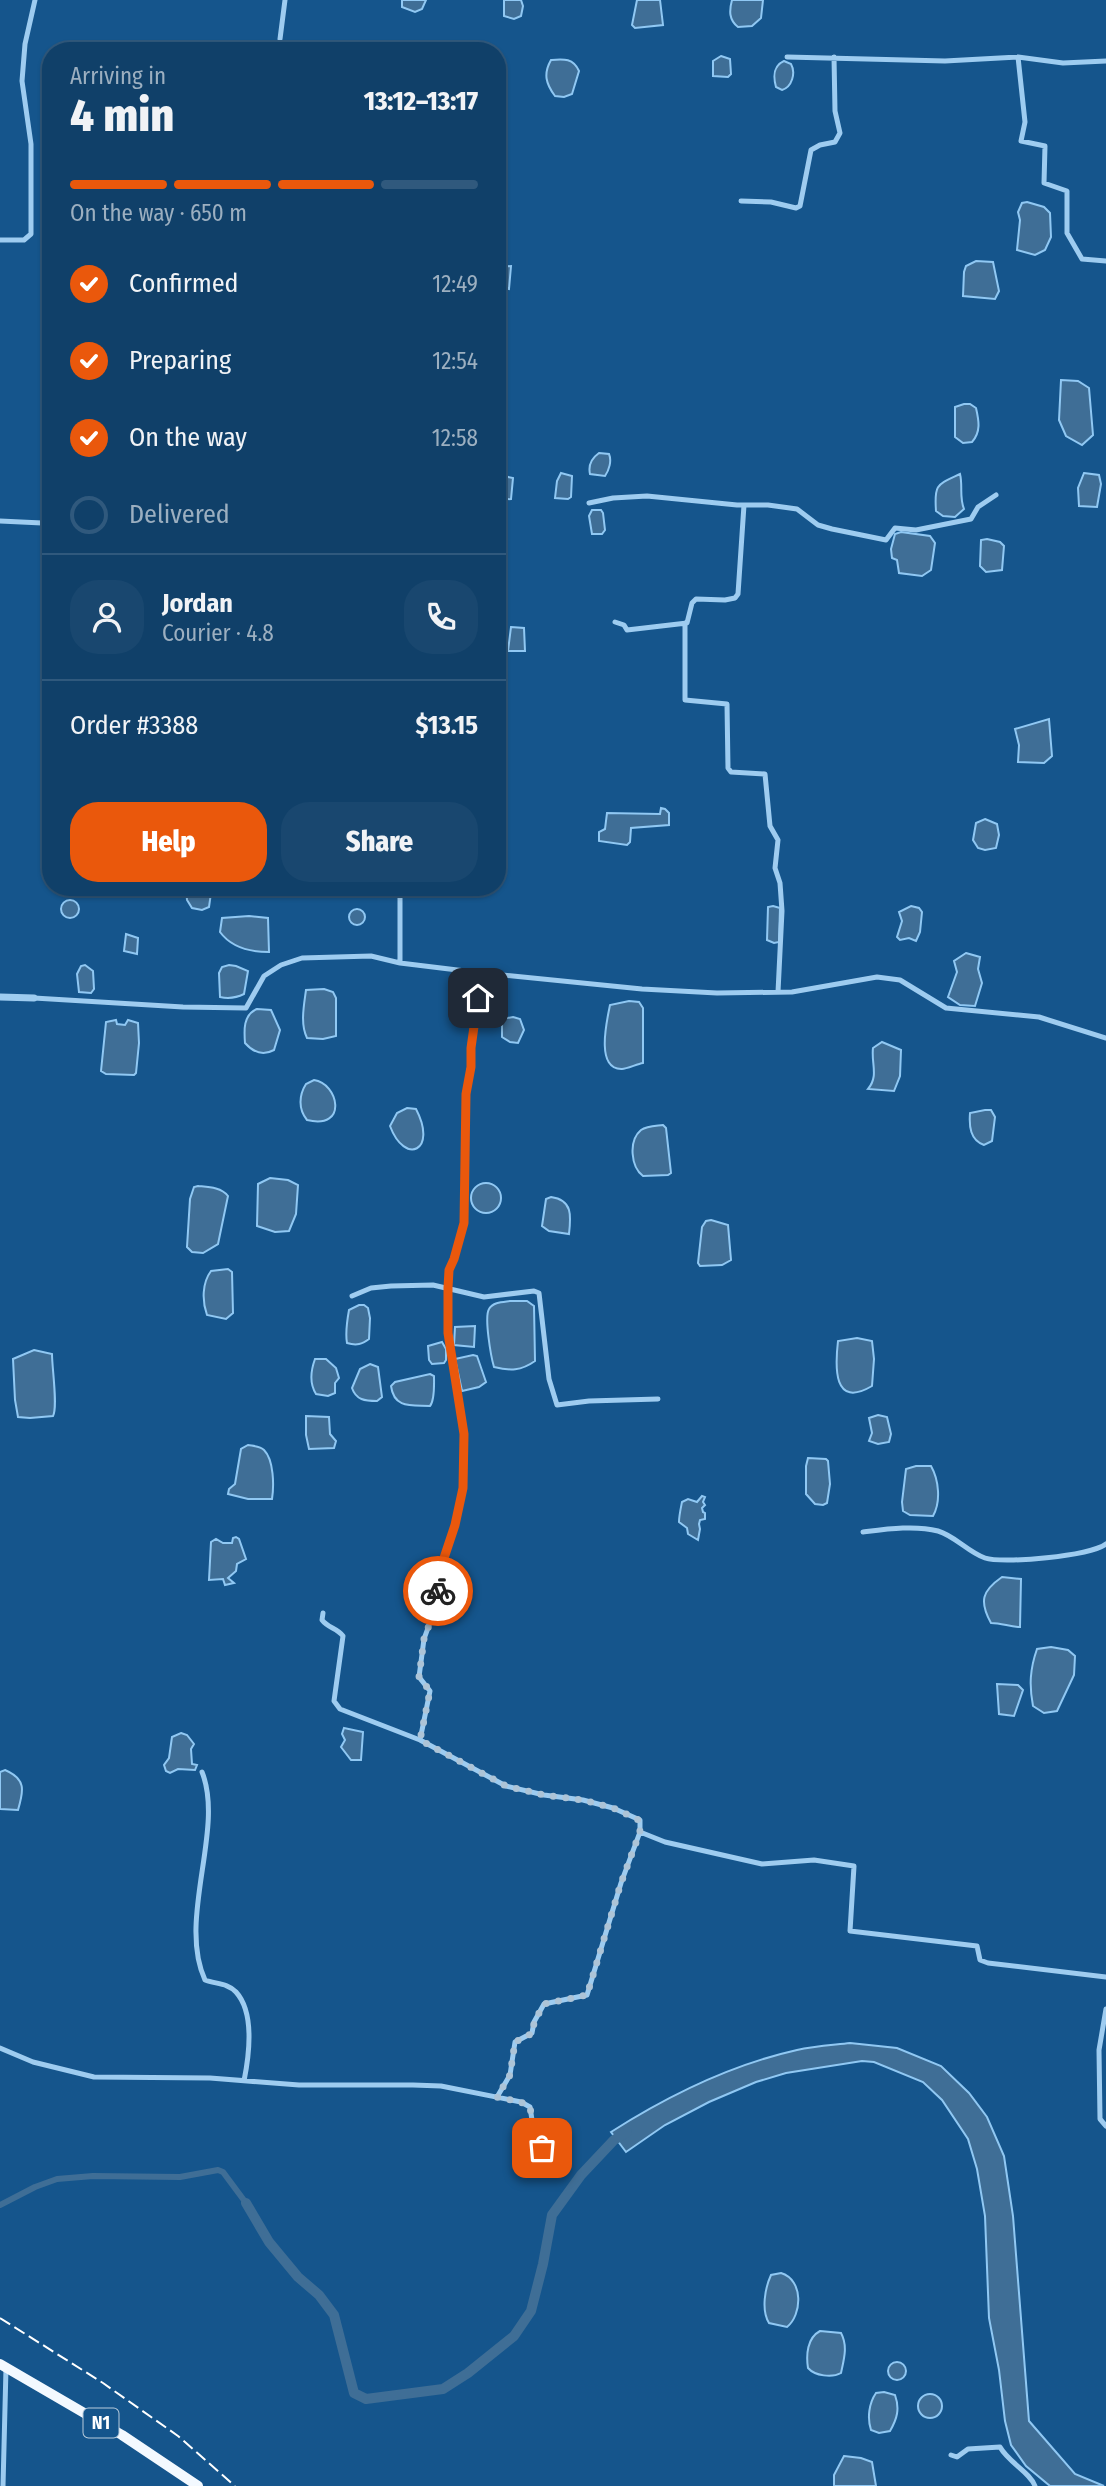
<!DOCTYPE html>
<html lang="en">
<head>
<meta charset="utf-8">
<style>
	:root { --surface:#104069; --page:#19476f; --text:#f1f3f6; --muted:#9cafc0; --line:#30597d; --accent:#ea580c }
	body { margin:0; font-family:"Fira Sans Condensed",sans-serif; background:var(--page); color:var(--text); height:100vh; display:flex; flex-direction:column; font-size:26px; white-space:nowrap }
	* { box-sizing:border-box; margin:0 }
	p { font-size:23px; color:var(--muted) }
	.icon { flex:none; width:38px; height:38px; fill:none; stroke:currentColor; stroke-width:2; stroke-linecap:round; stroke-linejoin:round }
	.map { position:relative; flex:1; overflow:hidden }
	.side { position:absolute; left:42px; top:42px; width:464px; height:854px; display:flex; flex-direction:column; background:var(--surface); border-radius:28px; box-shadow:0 2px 5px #0004,0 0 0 2px var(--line) }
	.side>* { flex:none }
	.pin { position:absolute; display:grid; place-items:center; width:60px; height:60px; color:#fff; margin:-30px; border-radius:14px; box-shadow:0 4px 10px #0006 }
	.courier { position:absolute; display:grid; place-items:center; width:70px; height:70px; margin:-35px; border:5px solid #ea580c; border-radius:50%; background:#fff; color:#222; box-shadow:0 2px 9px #0007 }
	.overview em { font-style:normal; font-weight:800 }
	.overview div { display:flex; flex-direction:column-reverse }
	.overview { display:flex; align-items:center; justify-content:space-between; height:119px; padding:0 28px }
	h1 { font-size:46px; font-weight:800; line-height:52px }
	.bar { display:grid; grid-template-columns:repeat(4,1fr); gap:10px 7px; align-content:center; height:84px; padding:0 28px }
	.bar i { height:9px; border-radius:5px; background:var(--line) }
	.bar .on { background:var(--accent) }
	.bar p { grid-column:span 4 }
	.line { display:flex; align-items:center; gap:18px; padding:0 28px; border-top:2px solid var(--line) }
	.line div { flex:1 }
	.round { display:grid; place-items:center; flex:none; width:74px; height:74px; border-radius:28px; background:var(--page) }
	ol { padding:0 28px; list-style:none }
	li { display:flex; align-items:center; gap:21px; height:77px }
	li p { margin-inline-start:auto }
	li .icon { padding:7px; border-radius:50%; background:var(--accent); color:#fff; stroke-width:4 }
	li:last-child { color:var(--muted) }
	li i { width:38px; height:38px; border:4px solid var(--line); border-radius:50% }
	.cta { display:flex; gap:14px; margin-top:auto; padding:14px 28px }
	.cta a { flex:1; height:80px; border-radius:28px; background:var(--accent); color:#fff; font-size:28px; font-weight:800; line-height:80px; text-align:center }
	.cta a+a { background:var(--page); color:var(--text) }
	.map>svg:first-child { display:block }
</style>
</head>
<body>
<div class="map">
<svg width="1106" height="2486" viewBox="0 0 1106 2486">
	<rect width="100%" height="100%" fill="#15558c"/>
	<path fill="#3f6e96" stroke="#90c8f3" stroke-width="2" d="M 402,0 L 426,0 L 422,9 L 415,12 L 402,7 Z
		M 504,0 L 521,0 L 523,6 L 521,16 L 514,19 L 504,16 Z
		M 637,0 L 660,0 L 663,25 L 635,28 L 632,25 Z
		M 732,0 L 763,0 L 761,18 L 752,26 L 738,27 C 729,20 729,11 732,0 Z
		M 721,56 L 730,59 L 731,74 L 728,77 L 713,76 L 713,61 Z
		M 551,60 C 564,59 573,58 579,71 L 572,94 L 564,97 L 555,96 C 546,84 543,74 551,60 Z
		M 784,61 L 791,64 C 796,73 792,87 782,90 L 776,87 C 773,76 773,66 784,61 Z
		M 1027,202 L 1044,207 L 1050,213 L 1051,237 L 1045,250 L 1035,255 L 1017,250 L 1020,220 L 1018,212 L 1022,203 Z
		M 976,261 L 993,262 L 999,291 L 995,299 L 963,296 L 964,272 L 966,266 Z
		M 511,266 L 509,289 L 498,287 L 498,274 L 501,267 Z
		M 1061,380 L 1078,381 L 1089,388 L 1093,435 L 1082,445 L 1066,436 L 1059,420 Z
		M 964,404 L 970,404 L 976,408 C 979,421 981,432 972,442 L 963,443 L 955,437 L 955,407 Z
		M 599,453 L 609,454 C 612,461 609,470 605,476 L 590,474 C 588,465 592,458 599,453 Z
		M 561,473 L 572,476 L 571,497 L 568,499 L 555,498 L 557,481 Z
		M 1084,473 L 1099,475 L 1101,484 L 1097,507 L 1079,506 L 1078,488 Z
		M 960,474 C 963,486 959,496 964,509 L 955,517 L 943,516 L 936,511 C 934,484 937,485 960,474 Z
		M 499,475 L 513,478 L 511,499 L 497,500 L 497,476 Z
		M 592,510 L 601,510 L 603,513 L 605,530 L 602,534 L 592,534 L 589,516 Z
		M 901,532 L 930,536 L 935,543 L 931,570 L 922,576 L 899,573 L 897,560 L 892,558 L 891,549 L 895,534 Z
		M 987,539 L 1000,542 L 1004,546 L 1002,570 L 986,572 L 980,566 L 981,540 Z
		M 511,627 L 524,628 L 525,651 L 508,651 Z
		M 1049,719 L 1052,756 L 1044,763 L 1018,762 L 1019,745 L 1015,729 Z
		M 661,808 L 665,809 L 669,813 L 669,825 L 631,828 L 630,842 L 627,845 L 599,841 L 599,832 L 605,829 L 607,813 L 660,814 Z
		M 985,819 L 997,824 L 999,835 L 996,848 L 985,850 L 978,848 L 973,840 L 976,823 Z
		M 186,887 L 208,887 L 211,893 L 209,907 L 202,910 L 192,908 L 187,900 Z
		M 234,887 L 269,887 C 260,897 243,897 234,887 Z
		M61 909a9 9 0 1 1 18 0a9 9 0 1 1-18 0Z
		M 773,906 L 780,908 L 779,942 L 774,943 L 767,940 L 768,907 Z
		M 911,906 L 919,908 L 922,912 L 920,932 L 916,941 L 909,938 L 900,940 L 897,937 L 902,921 L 899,912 Z
		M349 917a8 8 0 1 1 16 0a8 8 0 1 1-16 0Z
		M 249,916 L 268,918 L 269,952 C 250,952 231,947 220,932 L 222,918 Z
		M 126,934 L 138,938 L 137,954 L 124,951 Z
		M 966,953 L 980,957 L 978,969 L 982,983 L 975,1006 L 960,1005 L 948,997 L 957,972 L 954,961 Z
		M 85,965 L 93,971 L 94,989 L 91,993 L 79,992 L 77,974 L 81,966 Z
		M 229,965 L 236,966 L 248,971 L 244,994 C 236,998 229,999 220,997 L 219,973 L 222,967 Z
		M 324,989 L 333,992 L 336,998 L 336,1036 L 323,1039 L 307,1038 C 300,1024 304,1005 306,990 Z
		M 629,1001 L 639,1002 L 643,1008 L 643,1063 C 637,1064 627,1069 622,1069 C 595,1070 607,1020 610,1005 Z
		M 257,1009 L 271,1010 L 280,1030 L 274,1050 C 263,1056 253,1052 245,1043 C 244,1030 243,1015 257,1009 Z
		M 513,1017 L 520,1019 L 524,1030 L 518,1043 L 510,1042 L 502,1037 L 502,1019 Z
		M 116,1020 L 117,1024 L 125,1025 L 128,1020 L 138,1023 L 139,1043 L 136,1073 L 134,1075 L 106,1074 L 101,1071 L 106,1022 Z
		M 882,1042 L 901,1050 L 900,1076 L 894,1091 L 868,1089 C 879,1076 871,1063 873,1048 Z
		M 314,1080 C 338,1083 349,1130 307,1120 C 298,1109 299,1095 306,1084 Z
		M 407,1108 L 416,1109 C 438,1151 405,1166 390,1126 L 397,1113 Z
		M 985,1110 L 991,1110 L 995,1117 L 992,1141 L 984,1145 C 970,1140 969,1126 970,1113 Z
		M 663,1125 L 666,1128 L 671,1173 L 668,1175 L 643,1176 C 631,1167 628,1141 641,1130 C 647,1126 656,1126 663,1125 Z
		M 270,1178 L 288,1180 L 298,1185 L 296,1214 L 289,1231 L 275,1232 L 257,1226 L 258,1184 Z
		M471 1198a15 15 0 1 1 30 0a15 15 0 1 1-30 0Z
		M 198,1186 C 208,1187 221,1187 228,1196 L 218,1244 L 203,1253 L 192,1252 L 187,1247 L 190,1199 L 194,1187 Z
		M 551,1197 C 573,1200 571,1216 569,1234 L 549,1231 L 542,1226 L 546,1199 Z
		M 711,1220 L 728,1225 L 731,1260 L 722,1265 L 700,1266 L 698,1263 L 702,1227 L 706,1221 Z
		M 228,1269 L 232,1272 L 233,1313 L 226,1319 L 207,1315 C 202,1301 202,1283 211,1271 Z
		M 510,1301 L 527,1301 L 534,1306 L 535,1361 C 521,1371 510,1371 494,1367 C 491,1357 484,1317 489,1309 C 493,1302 503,1302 510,1301 Z
		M 359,1305 L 364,1305 L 368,1308 L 370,1318 L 369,1339 C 362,1344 357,1346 347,1343 C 345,1332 347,1321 349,1310 Z
		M 475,1326 L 474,1347 L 454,1345 L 455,1327 Z
		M 857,1338 L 872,1341 L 874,1359 L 872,1386 C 833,1409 835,1367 838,1341 Z
		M 442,1342 L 446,1349 L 446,1360 L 444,1363 L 432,1364 L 429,1360 L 428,1346 Z
		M 34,1350 L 52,1354 C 52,1368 58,1407 53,1416 L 30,1418 L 18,1417 L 15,1400 L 13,1359 Z
		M 473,1355 L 477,1356 L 486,1382 L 479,1387 L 462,1391 L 455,1359 Z
		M 315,1359 L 326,1359 L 336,1368 L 339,1378 L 335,1383 L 335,1393 L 328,1396 L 316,1394 C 309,1383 311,1370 315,1359 Z
		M 370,1364 L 378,1367 L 382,1397 L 377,1401 C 365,1401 356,1400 352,1388 L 360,1369 Z
		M 430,1374 L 434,1376 C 434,1385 435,1400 430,1406 C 412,1405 394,1409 391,1386 L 395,1382 Z
		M 878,1415 L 887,1417 L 891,1434 L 889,1442 L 878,1444 L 869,1441 L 872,1433 L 869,1418 Z
		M 306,1416 L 329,1417 L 330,1434 L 336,1441 L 334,1448 L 309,1449 L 306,1435 Z
		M 248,1445 C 253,1446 260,1446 264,1450 C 274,1460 274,1486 272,1499 L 248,1499 L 228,1494 L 229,1489 L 235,1484 L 241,1449 Z
		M 808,1458 L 826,1459 L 828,1461 L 830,1484 L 827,1503 L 823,1505 L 815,1504 L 806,1494 L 806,1466 Z
		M 916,1466 L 931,1466 C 939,1480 941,1502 933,1516 L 910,1515 L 903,1511 L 902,1502 L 906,1469 Z
		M 702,1496 L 705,1497 L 703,1502 L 705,1505 L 702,1508 L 703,1512 L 705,1513 L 705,1519 L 700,1520 L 699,1524 L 700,1529 L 698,1540 L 688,1534 L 687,1528 L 679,1522 C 679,1516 681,1507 682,1502 L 688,1499 L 697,1502 Z
		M 236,1537 L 239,1539 L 246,1559 L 237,1564 L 236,1571 L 228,1578 L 234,1583 L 225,1585 L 223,1579 L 209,1580 L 211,1542 L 216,1539 L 223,1543 L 232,1543 L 233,1538 Z
		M 1002,1577 L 1021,1579 L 1020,1627 C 1010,1627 1002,1623 991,1623 C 979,1601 982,1591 1002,1577 Z
		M 1051,1647 L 1068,1650 L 1075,1656 L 1074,1675 L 1057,1711 L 1044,1713 L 1033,1706 C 1029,1685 1030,1669 1037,1649 Z
		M 997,1684 L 1018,1685 L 1023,1690 L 1014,1716 L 999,1714 Z
		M 344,1728 L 363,1732 L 361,1760 L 351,1760 L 341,1747 L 345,1740 L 342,1734 Z
		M 181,1733 L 187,1735 L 194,1744 L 191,1749 L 192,1764 L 197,1765 L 195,1770 L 178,1769 L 170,1773 L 166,1771 L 164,1765 L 169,1758 L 172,1737 Z
		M 5,1770 C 26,1779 24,1790 18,1810 L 0,1809 L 0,1772 Z
		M 850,2043 L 897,2048 L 941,2066 L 969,2093 L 987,2117 L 1004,2156 L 1013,2216 L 1029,2421 L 1075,2474 L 1104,2486 L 1050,2486 L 1026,2466 L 1011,2445 L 1005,2421 L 999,2370 L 989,2318 L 985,2216 L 977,2169 L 968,2139 L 942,2100 L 923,2082 L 874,2062 L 862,2061 L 786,2073 L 756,2082 L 709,2102 L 665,2125 L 626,2152 L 611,2132 C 669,2095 730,2065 797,2050 C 814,2046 833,2045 850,2043 Z
		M 781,2273 C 804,2280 802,2315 787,2327 L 769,2323 C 761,2310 765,2288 771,2275 Z
		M 820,2331 L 841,2333 C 848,2346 844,2359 841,2373 C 832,2378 815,2376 808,2368 C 806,2355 807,2338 820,2331 Z
		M888 2371a9 9 0 1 1 18 0a9 9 0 1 1-18 0Z
		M 884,2392 L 895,2395 C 900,2409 897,2419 890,2431 L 879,2433 L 871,2430 C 867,2418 869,2403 876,2393 Z
		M918 2406a12 12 0 1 1 24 0a12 12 0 1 1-24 0Z
		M 844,2456 L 861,2458 L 872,2462 L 876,2486 L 834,2486 L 834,2475 Z"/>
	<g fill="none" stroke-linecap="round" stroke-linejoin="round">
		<path stroke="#3f6e96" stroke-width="6" d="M 0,2205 L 35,2187 L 57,2179 L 93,2176 L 180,2177 L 218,2170 L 223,2172 L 246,2203"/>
		<path stroke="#3f6e96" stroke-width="10" d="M 246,2203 L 269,2242 L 298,2277 L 319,2295 L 334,2315 L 354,2393 L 366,2399 L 443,2389 L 468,2373 L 514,2336 L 531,2311 L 543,2264 L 552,2215 L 581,2175 L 614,2140 L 627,2132"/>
		<path stroke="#9eccf0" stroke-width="5" d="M 280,39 L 285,0
			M 787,57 L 945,61 L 1018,57 L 1063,63 L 1106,61
			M 1018,57 L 1025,122 L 1021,141 L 1045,146 L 1044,183 L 1067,191 L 1067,233 L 1082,259 L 1106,261
			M 741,201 L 771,202 L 796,208 L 800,206 L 811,150 L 820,145 L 835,142 L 840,133 L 835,111 L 834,57
			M 0,240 L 24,240 L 31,234 L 31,144 L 22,81 L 25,44 L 35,0
			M 589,503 L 613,498 L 647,496 L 737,505 L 768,505 L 797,509 L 818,525 L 832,529 L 886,540 L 895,528 L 916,530 L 971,519 L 978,507 L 996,495
			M 0,521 L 42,523 L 51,520
			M 615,622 L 624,625 L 627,630 L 687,623 L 692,603 L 696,599 L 725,600 L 735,598 L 738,594 L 744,505
			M 685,623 L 685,700 L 727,704 L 728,768 L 731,772 L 765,774 L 770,826 L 778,840 L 775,868 L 780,883 L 782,911 L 778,992
			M 390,887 L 390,890 L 400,892 L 400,963
			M 482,973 L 466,1094 L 464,1223 L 454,1259 L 448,1270 L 448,1333 L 464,1434 L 463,1488 L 455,1526 L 441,1567 L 437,1603 L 424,1639 L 419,1677 L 430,1691 L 420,1740 L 506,1786 L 544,1795 L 583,1800 L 613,1808 L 640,1820 L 640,1832 L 621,1883 L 587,1995 L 544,2004 L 534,2022 L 532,2033 L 515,2042 L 510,2075 L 497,2097
			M 34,998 L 183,1007 L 246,1008 L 264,976 L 281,965 L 302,958 L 371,956 L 400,963 L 482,973 L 642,989 L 717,993 L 792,992 L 877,977 L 900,980 L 946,1008 L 1039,1017 L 1106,1038
			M 352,1296 L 371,1288 L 391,1286 L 433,1285 L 484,1297 L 534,1291 L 539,1293 L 549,1379 L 557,1405 L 589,1401 L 658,1399
			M 863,1532 C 887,1529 915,1525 938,1531 C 955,1536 968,1552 985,1558 C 1003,1564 1091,1556 1106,1544
			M 323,1613 L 322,1620 C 328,1628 337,1628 343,1636 L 334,1701 L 340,1709 L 420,1740
			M 202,1772 C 225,1829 177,1919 205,1980 C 215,1984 228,1983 236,1992 C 255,2013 249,2056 244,2081
			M 640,1832 L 665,1842 L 762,1864 L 814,1860 L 854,1866 L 850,1931 L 977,1946 L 980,1960 L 988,1963 L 1106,1977
			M 1106,2009 L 1099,2050 L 1100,2119 L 1106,2126
			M 0,2048 L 33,2062 L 94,2077 L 210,2078 L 299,2085 L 413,2085 L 441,2086 L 521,2102 L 530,2107 L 534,2133 L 542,2148 L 545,2161 L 548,2165 L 563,2171
			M 951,2455 L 957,2457 L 968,2449 L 1000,2447 C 1009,2463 1030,2472 1035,2486
			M 3,2486 L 6,2368"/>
		<path stroke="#9eccf0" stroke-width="7" d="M 0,997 L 34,998"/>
		<path stroke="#f3f9ff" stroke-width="10" d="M 0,2364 L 122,2435 L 198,2486"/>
		<path stroke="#fff" stroke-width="2" stroke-dasharray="12 5" stroke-linecap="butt" d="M 0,2318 L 103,2383 L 178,2436 L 235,2486"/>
	</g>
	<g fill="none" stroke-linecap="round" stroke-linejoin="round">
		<path stroke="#adc4d7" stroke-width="7" stroke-dasharray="0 12.6" d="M 438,1591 L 437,1603 L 424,1639 L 419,1677 L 430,1691 L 420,1740 L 506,1786 L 544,1795 L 583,1800 L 613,1808 L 639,1820 L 640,1832 L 621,1883 L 587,1995 L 544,2004 L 534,2022 L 533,2033 L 515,2042 L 510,2075 L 497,2097 L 521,2102 L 530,2107 L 534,2133 L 542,2148"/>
		<path stroke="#ea580c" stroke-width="9" d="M 438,1591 L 441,1567 L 455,1525 L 463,1488 L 464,1434 L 448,1333 L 448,1288 L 449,1270 L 454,1259 L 464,1223 L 466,1094 L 471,1067 L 471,1048 L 478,998"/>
	</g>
	<g text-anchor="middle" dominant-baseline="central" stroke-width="5" stroke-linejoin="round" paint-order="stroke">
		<rect fill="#15558c" stroke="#b9ccdc" stroke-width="2" x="83.5" y="2408.5" width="35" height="29" rx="5"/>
		<g font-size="18" font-weight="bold" fill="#fff">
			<text x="101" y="2423">N1</text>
		</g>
	</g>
</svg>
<div class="pin" style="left:542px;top:2148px;background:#ea580c"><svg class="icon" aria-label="bag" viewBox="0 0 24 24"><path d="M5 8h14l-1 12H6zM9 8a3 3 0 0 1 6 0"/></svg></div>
<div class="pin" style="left:478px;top:998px;background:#1f2937"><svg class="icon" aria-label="home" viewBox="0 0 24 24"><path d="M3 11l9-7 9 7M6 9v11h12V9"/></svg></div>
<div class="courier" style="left:438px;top:1591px"><svg class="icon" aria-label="bike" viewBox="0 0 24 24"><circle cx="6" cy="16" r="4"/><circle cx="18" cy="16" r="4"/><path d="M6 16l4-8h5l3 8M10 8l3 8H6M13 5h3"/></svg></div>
<section class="side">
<div class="overview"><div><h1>4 min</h1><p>Arriving in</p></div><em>13:12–13:17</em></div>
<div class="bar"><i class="on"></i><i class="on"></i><i class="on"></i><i></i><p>On the way · 650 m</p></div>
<ol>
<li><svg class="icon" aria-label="check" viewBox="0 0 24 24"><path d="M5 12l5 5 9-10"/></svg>Confirmed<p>12:49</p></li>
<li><svg class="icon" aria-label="check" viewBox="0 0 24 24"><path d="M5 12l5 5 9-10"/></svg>Preparing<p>12:54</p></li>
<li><svg class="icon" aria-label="check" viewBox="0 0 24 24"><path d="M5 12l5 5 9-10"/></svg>On the way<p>12:58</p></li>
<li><i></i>Delivered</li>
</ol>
<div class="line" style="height:126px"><a class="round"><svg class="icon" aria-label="person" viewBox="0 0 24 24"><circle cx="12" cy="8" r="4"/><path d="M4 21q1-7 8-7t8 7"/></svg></a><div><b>Jordan</b><p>Courier · 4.8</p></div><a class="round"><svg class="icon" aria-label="phone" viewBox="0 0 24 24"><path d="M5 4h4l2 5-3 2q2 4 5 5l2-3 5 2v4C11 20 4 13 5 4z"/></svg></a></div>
<div class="line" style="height:91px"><div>Order #3388</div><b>$13.15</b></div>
<div class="cta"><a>Help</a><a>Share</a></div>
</section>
</div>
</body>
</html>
